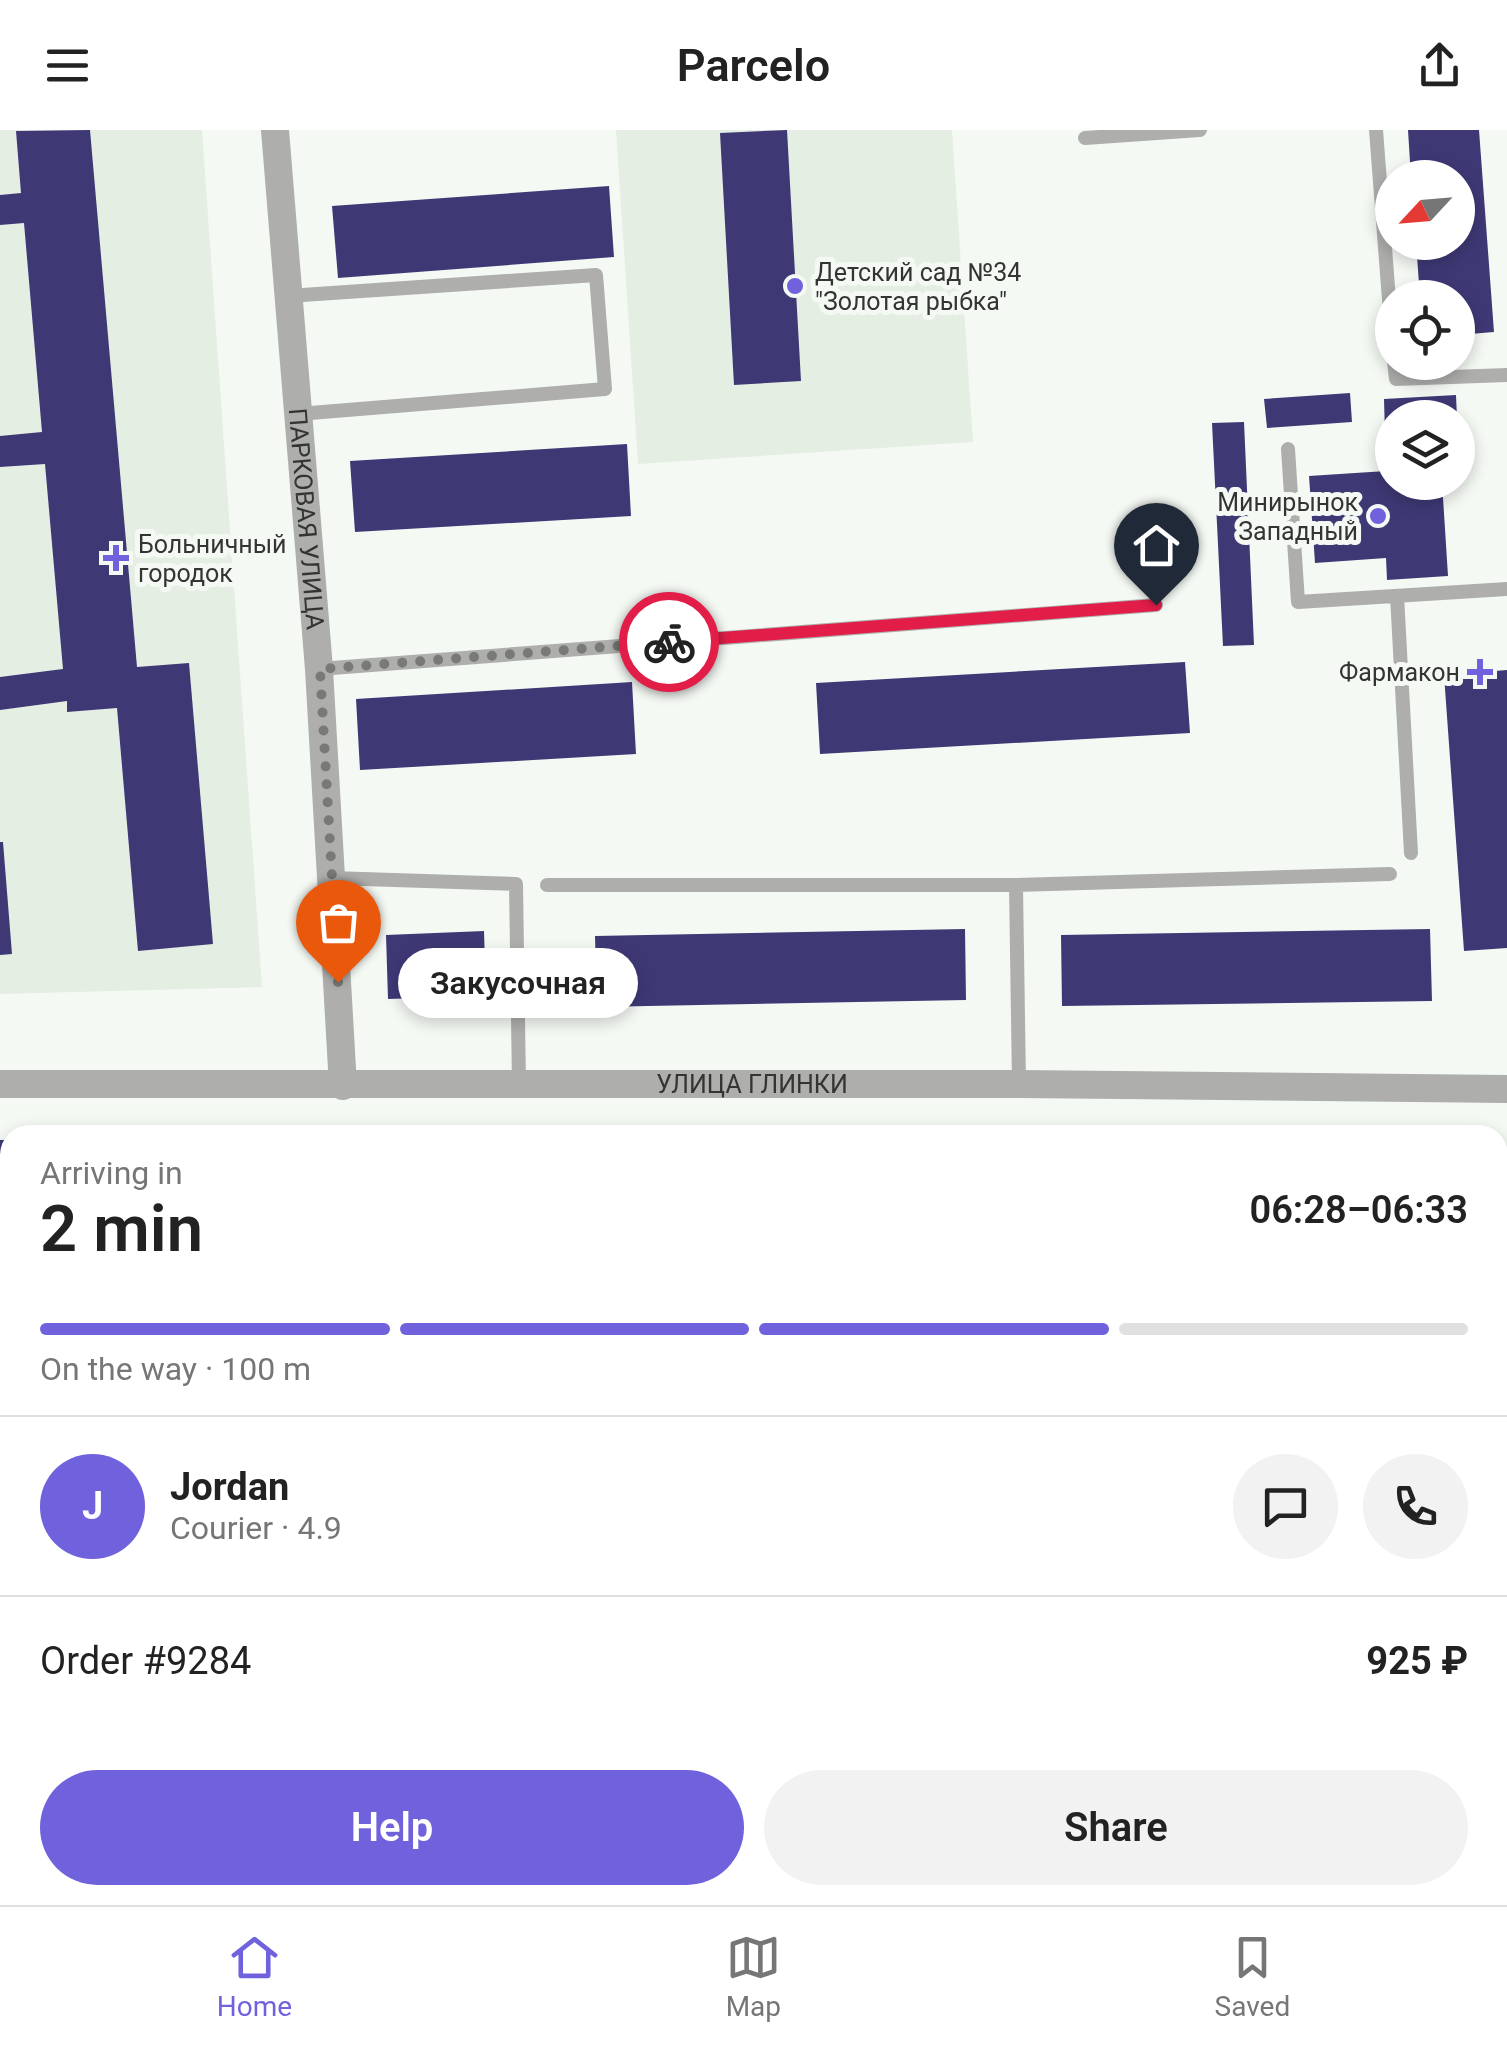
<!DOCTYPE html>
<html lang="en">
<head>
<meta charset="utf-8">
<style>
	:root { --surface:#fff; --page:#f2f2f2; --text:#222; --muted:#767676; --line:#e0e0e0; --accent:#7062dc }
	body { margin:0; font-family:Roboto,sans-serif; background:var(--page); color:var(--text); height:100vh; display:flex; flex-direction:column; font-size:38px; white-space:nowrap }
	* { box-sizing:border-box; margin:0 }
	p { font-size:32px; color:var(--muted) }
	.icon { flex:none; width:55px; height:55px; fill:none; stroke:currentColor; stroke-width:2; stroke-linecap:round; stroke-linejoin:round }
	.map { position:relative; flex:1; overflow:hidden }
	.details { position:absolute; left:0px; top:995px; width:1508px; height:780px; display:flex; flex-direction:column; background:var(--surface); border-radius:30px 30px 0 0; box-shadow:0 5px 15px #0003 }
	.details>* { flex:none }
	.needle { width:65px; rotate:244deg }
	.fabs { position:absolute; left:1375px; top:30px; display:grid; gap:20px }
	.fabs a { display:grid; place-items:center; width:100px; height:100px; border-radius:50%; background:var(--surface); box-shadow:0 5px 15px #0003; font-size:50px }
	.pin { position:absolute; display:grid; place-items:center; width:85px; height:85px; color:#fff; margin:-102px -42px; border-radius:50% 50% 50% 0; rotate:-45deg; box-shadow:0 0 10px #0007 }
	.pin .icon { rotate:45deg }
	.courier { position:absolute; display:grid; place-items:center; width:100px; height:100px; margin:-50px; border:8px solid #e11d48; border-radius:50%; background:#fff; color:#222; box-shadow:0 2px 12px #0007 }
	.bubble { position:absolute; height:70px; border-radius:35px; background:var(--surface); box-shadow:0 5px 15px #0003; font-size:32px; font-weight:600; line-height:70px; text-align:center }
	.summary em { font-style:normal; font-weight:600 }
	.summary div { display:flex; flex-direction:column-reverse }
	.summary { display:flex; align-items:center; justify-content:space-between; height:170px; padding:0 40px }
	h1 { font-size:65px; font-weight:600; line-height:75px }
	.bar { display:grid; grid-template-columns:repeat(4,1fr); gap:15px 10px; align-content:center; height:120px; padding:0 40px }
	.bar i { height:12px; border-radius:8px; background:var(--line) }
	.bar .current { background:var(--accent) }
	.bar p { grid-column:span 4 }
	.line { display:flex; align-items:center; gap:25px; padding:0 40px; border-top:2px solid var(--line) }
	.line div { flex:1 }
	.round { display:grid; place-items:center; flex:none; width:105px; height:105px; border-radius:52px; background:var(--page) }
	.action { display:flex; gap:20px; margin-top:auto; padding:20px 40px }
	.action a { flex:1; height:115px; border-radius:60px; background:var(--accent); color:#fff; font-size:40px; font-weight:600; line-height:115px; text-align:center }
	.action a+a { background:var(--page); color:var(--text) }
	header { display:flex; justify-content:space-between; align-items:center; height:130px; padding:0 40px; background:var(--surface); font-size:45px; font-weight:600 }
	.menu { display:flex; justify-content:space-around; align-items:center; height:140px; border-top:2px solid var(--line); background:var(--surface); font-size:28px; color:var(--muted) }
	.menu a { display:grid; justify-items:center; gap:5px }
	.menu .current { color:var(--accent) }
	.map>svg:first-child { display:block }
</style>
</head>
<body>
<header><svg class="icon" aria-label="menu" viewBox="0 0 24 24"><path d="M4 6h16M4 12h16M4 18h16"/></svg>Parcelo<svg class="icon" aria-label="share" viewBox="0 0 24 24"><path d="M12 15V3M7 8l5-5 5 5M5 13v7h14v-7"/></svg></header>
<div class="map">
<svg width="1507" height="1775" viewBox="0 0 1507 1775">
	<rect width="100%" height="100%" fill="#f5f9f4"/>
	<path fill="#e5eee3" d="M 0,0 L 202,0 L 262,857 L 0,864 Z
		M 616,0 L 952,0 L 973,312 L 638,334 Z"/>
	<path fill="#3e3975" d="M 90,0 L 137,537 L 189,533 L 213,814 L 138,821 L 117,578 L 67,582 L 67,571 L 0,580 L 0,547 L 63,539 L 45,334 L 0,337 L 0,306 L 42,302 L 24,93 L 0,95 L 0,65 L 21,63 L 16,1 Z
		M 787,0 L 801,251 L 734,255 L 720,3 Z
		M 1408,0 L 1479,0 L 1494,202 L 1458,205 L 1458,168 L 1420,168 L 1416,112 L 1458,112 L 1458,48 L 1411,48 Z
		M 609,56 L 614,127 L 338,148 L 332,76 Z
		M 1350,263 L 1352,292 L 1267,298 L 1264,269 Z
		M 1456,265 L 1457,288 L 1392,288 L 1392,352 L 1442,352 L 1448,446 L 1387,450 L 1386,428 L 1315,433 L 1309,346 L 1386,341 L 1384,269 Z
		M 1244,292 L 1254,515 L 1223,516 L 1212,293 Z
		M 627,314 L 631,386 L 355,402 L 350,331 Z
		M 1185,532 L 1190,603 L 820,624 L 816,553 Z
		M 1507,540 L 1507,818 L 1464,821 L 1444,545 Z
		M 632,552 L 636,624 L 360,640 L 356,569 Z
		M 0,712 L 3,712 L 12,824 L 0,825 Z
		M 965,799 L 966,870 L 597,877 L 595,806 Z
		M 1430,799 L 1432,871 L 1062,876 L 1061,805 Z
		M 484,801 L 486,866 L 388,869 L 386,805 Z
		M 0,1010 L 10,1010 L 10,1046 L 0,1046 Z
		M 1507,1261 L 1507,1341 L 1498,1342 L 1498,1262 Z
		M 5,1336 L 10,1336 L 10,1425 L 6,1425 Z
		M 79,1765 L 109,1765 L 100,1775 L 89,1775 Z
		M 209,1765 L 269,1765 L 248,1775 L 197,1775 L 196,1771 Z
		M 510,1765 L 594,1765 L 598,1775 L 515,1775 Z
		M 661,1765 L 717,1765 L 722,1775 L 666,1775 Z
		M 767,1765 L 843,1765 L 848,1775 L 772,1775 Z
		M 895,1765 L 961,1765 L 964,1775 L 898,1775 Z
		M 991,1765 L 1060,1765 L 1063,1775 L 993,1775 Z
		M 1109,1765 L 1172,1765 L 1173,1775 L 1110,1775 Z
		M 1205,1765 L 1246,1765 L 1227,1775 L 1205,1775 Z"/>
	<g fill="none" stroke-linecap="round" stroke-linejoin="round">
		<path stroke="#aeafad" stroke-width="14" d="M 1376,0 L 1392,209
			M 1085,8 L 1200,0
			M 288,166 L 596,145 L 605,259 L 298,284
			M 1394,232 L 1396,249 L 1507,245
			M 1288,319 L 1298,472 L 1507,459
			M 1397,466 L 1411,723
			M 319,539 L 1156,475
			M 332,748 L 516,754 L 519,956
			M 547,755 L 1016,755 L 1390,744
			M 1016,755 L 1019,954
			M 1498,1241 L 1507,1240
			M 1498,1658 L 1507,1764
			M 0,1762 L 22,1775
			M 362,1765 L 367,1775
			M 482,1765 L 487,1775
			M 611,1765 L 616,1775
			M 741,1765 L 746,1775
			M 870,1765 L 875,1775
			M 978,1765 L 981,1775
			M 1097,1765 L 1098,1775
			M 1196,1765 L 1197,1775
			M 1301,1765 L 1302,1775
			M 1400,1765 L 1401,1775
			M 137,1775 L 145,1765"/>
		<g stroke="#aeafad" stroke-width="28">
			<path id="s1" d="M 275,0 L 319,539 L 343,956"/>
			<path d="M 1498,1374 L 1507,1373"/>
			<path d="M 305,1775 L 326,1765"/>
		</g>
		<path stroke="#aeafad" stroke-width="28" id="s2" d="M 0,954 L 1019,954 L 1507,959"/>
		<path stroke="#5d605d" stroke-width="8" stroke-dasharray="15 8" stroke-linecap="butt" d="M 0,1065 L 10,1065
			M 0,1090 L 10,1090
			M 1498,1117 L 1507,1116
			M 0,1118 L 10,1118
			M 0,1167 L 10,1167
			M 0,1197 L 10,1197
			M 0,1490 L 10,1490
			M 0,1713 L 10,1707"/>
	</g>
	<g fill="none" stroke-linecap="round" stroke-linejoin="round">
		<path stroke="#777a77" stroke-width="10" stroke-dasharray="0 18" d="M 338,852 L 320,539 L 669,512"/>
		<path stroke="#e11d48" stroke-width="12" d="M 669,512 L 1156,475"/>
	</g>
	<g fill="#7062dc" stroke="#f5f9f4" stroke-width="4">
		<circle cx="795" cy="156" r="10"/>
		<circle cx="1378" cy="386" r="10"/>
		<path d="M111 413h10v10h10v10h-10v10h-10v-10h-10v-10h10z"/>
		<path d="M1475 527h10v10h10v10h-10v10h-10v-10h-10v-10h10z"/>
	</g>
	<g text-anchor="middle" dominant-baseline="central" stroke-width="10" stroke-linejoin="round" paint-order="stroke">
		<g font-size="25" fill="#333533" stroke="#f5f9f4" text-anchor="start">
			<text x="815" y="142">Детский сад №34<tspan x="815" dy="29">"Золотая рыбка"</tspan></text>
			<text x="1358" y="372" text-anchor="end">Минирынок<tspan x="1358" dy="29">Западный</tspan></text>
			<text x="138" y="414">Больничный<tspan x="138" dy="29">городок</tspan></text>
			<text x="1460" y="542" text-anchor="end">Фармакон</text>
		</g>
		<g font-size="25" fill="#333533" stroke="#f5f9f4">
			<text stroke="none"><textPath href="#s1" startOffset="390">ПАРКОВАЯ УЛИЦА</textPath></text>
			<text stroke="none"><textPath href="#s2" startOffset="752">УЛИЦА ГЛИНКИ</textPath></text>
		</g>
	</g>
</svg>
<div class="fabs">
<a><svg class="needle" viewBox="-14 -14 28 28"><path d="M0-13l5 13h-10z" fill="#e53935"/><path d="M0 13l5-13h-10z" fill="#767676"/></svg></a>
<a><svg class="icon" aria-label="locate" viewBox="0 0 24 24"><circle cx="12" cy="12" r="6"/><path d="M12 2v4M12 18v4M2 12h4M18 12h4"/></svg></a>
<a><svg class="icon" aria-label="layers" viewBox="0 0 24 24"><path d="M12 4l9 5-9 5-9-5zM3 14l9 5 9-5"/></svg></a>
</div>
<div class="pin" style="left:338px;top:852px;background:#ea580c"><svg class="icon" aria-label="bag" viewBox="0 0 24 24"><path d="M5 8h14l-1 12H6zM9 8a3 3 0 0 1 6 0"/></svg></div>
<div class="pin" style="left:1156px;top:475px;background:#1f2937"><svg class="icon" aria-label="home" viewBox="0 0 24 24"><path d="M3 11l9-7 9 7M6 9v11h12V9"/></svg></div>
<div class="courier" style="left:669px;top:512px"><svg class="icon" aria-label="bike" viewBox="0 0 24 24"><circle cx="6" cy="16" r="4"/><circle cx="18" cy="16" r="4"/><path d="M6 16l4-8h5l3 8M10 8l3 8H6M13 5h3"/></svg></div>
<div class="bubble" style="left:398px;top:818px;width:240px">Закусочная</div>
<section class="details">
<div class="summary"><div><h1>2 min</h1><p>Arriving in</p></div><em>06:28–06:33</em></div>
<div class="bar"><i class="current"></i><i class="current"></i><i class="current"></i><i></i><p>On the way · 100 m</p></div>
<div class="line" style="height:180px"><b class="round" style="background:var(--accent);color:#fff">J</b><div><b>Jordan</b><p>Courier · 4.9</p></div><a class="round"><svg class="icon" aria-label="chat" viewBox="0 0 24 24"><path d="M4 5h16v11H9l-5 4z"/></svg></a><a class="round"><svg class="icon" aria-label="phone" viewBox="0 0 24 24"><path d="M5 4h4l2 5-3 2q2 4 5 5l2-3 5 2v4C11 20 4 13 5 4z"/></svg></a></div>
<div class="line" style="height:130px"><div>Order #9284</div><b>925 ₽</b></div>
<div class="action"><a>Help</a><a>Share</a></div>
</section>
</div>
<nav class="menu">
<a class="current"><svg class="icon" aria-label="home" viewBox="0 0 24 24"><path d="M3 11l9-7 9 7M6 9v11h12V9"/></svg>Home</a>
<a><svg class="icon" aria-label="map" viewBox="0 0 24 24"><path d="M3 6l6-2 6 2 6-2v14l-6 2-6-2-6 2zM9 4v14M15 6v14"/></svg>Map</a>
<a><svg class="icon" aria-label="saved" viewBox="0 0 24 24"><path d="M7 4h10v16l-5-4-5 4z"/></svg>Saved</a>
</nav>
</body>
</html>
